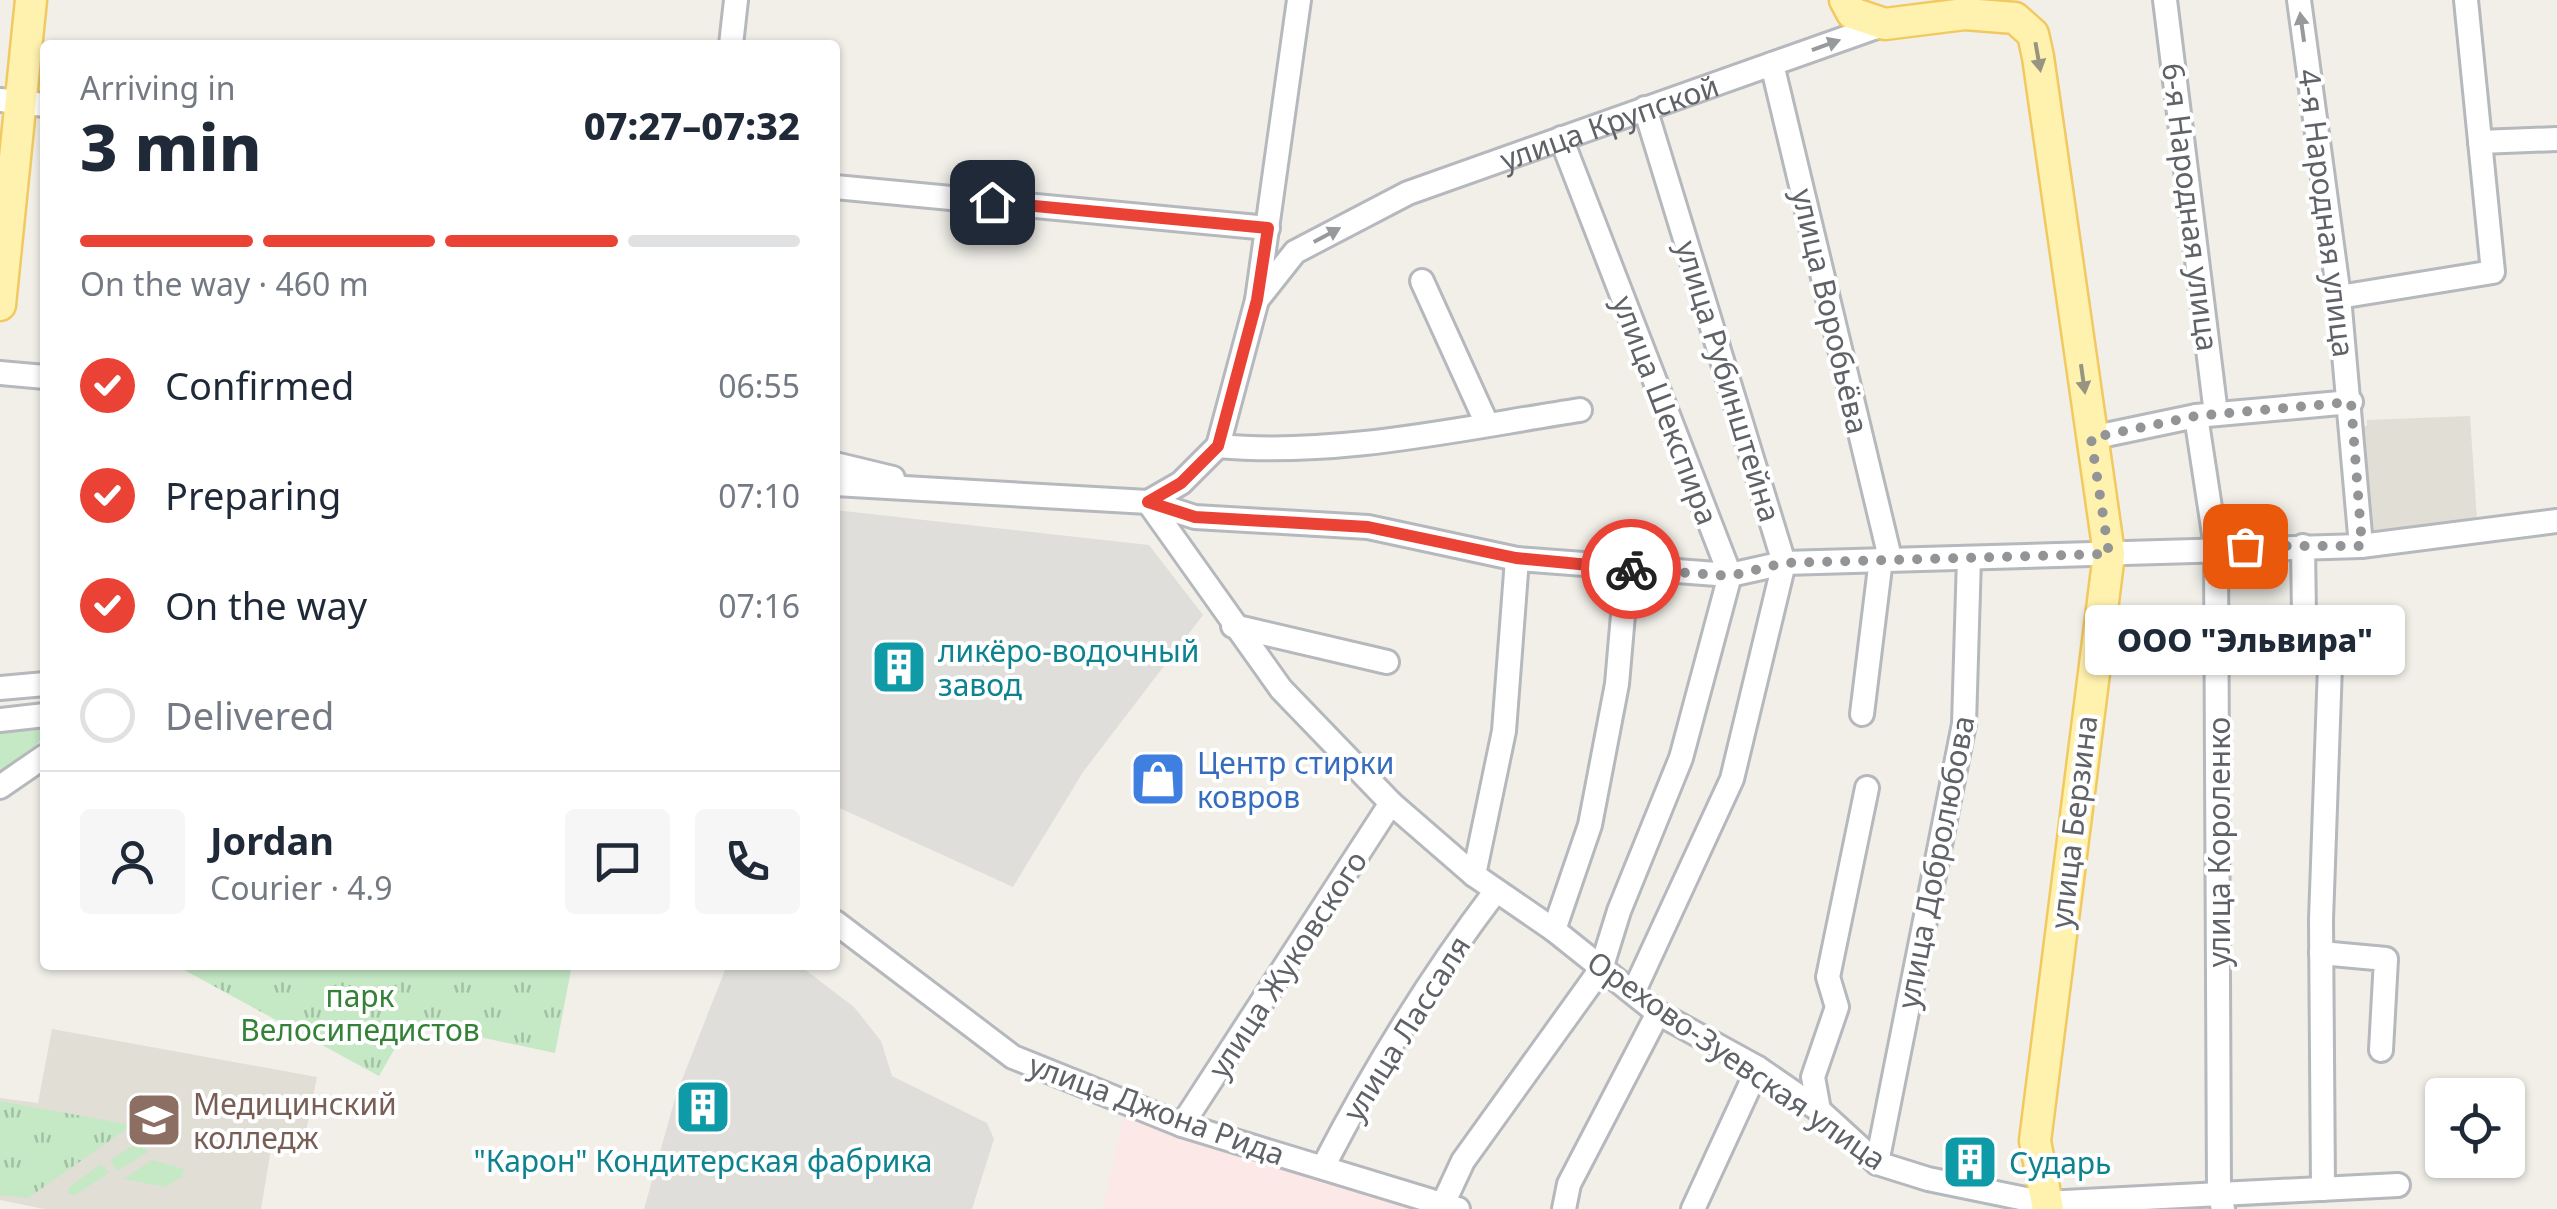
<!DOCTYPE html>
<html lang="en">
<head>
<meta charset="utf-8">
<style>
	:root { --surface:#fff; --page:#f6f6f7; --text:#1f2937; --muted:#747a83; --line:#e0e1e3; --accent:#ea4335 }
	body { margin:0; font-family:"Noto Sans",sans-serif; background:var(--page); color:var(--text); height:100vh; display:flex; flex-direction:column; font-size:38px; white-space:nowrap }
	* { box-sizing:border-box; margin:0 }
	p { font-size:32px; color:var(--muted) }
	.icon { flex:none; width:55px; height:55px; fill:none; stroke:currentColor; stroke-width:2; stroke-linecap:round; stroke-linejoin:round }
	.map { position:relative; flex:1; overflow:hidden }
	.panel { position:absolute; left:40px; top:40px; width:800px; height:930px; display:flex; flex-direction:column; background:var(--surface); border-radius:10px; box-shadow:0 2px 8px #0004 }
	.panel>* { flex:none }
	.tools { position:absolute; left:2425px; top:1078px; display:grid; gap:20px }
	.tools a { display:grid; place-items:center; width:100px; height:100px; border-radius:10px; background:var(--surface); box-shadow:0 2px 8px #0004; font-size:50px }
	.pin { position:absolute; display:grid; place-items:center; width:85px; height:85px; color:#fff; margin:-42px; border-radius:20px; box-shadow:0 5px 15px #0006 }
	.courier { position:absolute; display:grid; place-items:center; width:100px; height:100px; margin:-50px; border:8px solid #ea4335; border-radius:50%; background:#fff; color:#222; box-shadow:0 2px 12px #0007 }
	.bubble { position:absolute; height:70px; border-radius:10px; background:var(--surface); box-shadow:0 2px 8px #0004; font-size:32px; font-weight:800; line-height:70px; text-align:center }
	.headline em { font-style:normal; font-weight:800 }
	.headline div { display:flex; flex-direction:column-reverse }
	.headline { display:flex; align-items:center; justify-content:space-between; height:170px; padding:0 40px }
	h1 { font-size:65px; font-weight:800; line-height:75px }
	.bar { display:grid; grid-template-columns:repeat(4,1fr); gap:15px 10px; align-content:center; height:120px; padding:0 40px }
	.bar i { height:12px; border-radius:8px; background:var(--line) }
	.bar .active { background:var(--accent) }
	.bar p { grid-column:span 4 }
	.line { display:flex; align-items:center; gap:25px; padding:0 40px; border-top:2px solid var(--line) }
	.line div { flex:1 }
	.round { display:grid; place-items:center; flex:none; width:105px; height:105px; border-radius:10px; background:var(--page) }
	ol { padding:0 40px; list-style:none }
	li { display:flex; align-items:center; gap:30px; height:110px }
	li p { margin-inline-start:auto }
	li .icon { padding:10px; border-radius:50%; background:var(--accent); color:#fff; stroke-width:4 }
	li:last-child { color:var(--muted) }
	li i { width:55px; height:55px; border:5px solid var(--line); border-radius:50% }
	.map>svg:first-child { display:block }
</style>
</head>
<body>
<div class="map">
<svg width="2557" height="1209" viewBox="0 0 2557 1209">
	<defs>
		<pattern id="park-tufts" width="24" height="20" patternUnits="userSpaceOnUse" patternTransform="scale(2.5)"><rect width="24" height="20" fill="#c5e8c5"/><path d="M3 7l-1-3M5 7V3M7 7l1-3M15 17l-1-3M17 17v-4M19 17l1-3" fill="none" stroke="#a3c0a4"/></pattern>
	</defs>
	<rect width="100%" height="100%" fill="#f1efe8"/>
	<path fill="#e0deda" d="M 835,510 L 1149,545 L 1203,615 L 1083,772 L 1013,887 L 835,806 Z
		M 727,965 L 799,965 L 854,1007 L 881,1041 L 892,1076 L 987,1123 L 994,1139 L 972,1209 L 644,1209 L 676,1095 Z"/>
	<path fill="#e1ded6" d="M 2470,416 L 2477,519 L 2422,524 L 2422,535 L 2379,539 L 2367,529 L 2359,427 L 2367,426 L 2367,420 Z
		M 52,1029 L 317,1077 L 304,1141 L 273,1137 L 261,1209 L 44,1209 L 0,1200 L 0,1098 L 38,1103 Z"/>
	<path fill="#fce8e6" d="M 1124,1115 L 1276,1165 L 1415,1209 L 1103,1209 Z"/>
	<path fill="#c5e8c5" d="M 45,724 L 45,737 L 0,776 L 0,730 Z
		M 140,1141 L 148,1152 L 117,1171 L 110,1160 Z
		M 152,1160 L 184,1169 L 181,1177 L 165,1187 L 124,1179 Z
		M 101,1164 L 109,1173 L 75,1195 L 68,1193 L 69,1187 Z"/>
	<path fill="url(#park-tufts)" d="M 175,965 L 572,965 L 555,1053 L 410,1022 L 379,1076 Z
		M 0,1101 L 132,1125 L 28,1198 L 0,1195 Z"/>
	<g fill="none" stroke-linecap="round" stroke-linejoin="round">
		<g stroke="#b5b8bc" stroke-width="28">
			<g id="minor">
				<path d="M 2165,0 L 2216,414"/>
				<path d="M 2299,0 L 2339,297 L 2361,546"/>
				<path d="M 731,45 L 736,0"/>
				<path d="M 1772,64 L 1890,558"/>
				<path d="M 0,100 L 45,105"/>
				<path d="M 2480,142 L 2557,139"/>
				<path d="M 835,187 L 1268,228"/>
				<path d="M 1422,281 L 1487,424"/>
				<path d="M 2339,297 L 2493,272 L 2466,0"/>
				<path id="s1" d="M 1257,300 L 1295,252 L 1408,193 L 1885,24"/>
				<path d="M 0,373 L 45,377"/>
				<path d="M 2196,416 L 2216,547 L 2219,1192 L 2223,1209"/>
				<path d="M 2091,438 L 2196,416 L 2351,402"/>
				<path d="M 1218,446 C 1337,457 1462,428 1580,410"/>
				<path d="M 835,464 L 893,478"/>
				<path d="M 835,484 L 1148,502 L 1195,517 L 1368,527 L 1517,559 L 1730,575 L 1784,563 L 2361,546 L 2557,521"/>
				<path d="M 1148,502 L 1281,689 L 1391,803 L 1474,875 L 1554,930 L 1658,1013 L 1758,1068 L 1819,1110 L 1877,1163 L 1928,1179 L 2045,1203 L 2398,1185"/>
				<path d="M 1148,502 L 1181,483 L 1218,446 L 1257,300 L 1299,0"/>
				<path d="M 2303,546 L 2304,617 L 2331,637 L 2321,920 L 2323,1189"/>
				<path d="M 1233,626 L 1387,662"/>
				<path d="M 0,688 L 45,684"/>
				<path d="M 1862,714 L 1881,559"/>
				<path d="M 0,720 L 45,715"/>
				<path d="M 0,787 L 45,756"/>
				<path d="M 1474,875 L 1504,731 L 1517,559"/>
				<path d="M 835,922 L 1013,1057 L 1182,1125 L 1458,1209"/>
				<path d="M 1554,930 L 1590,825 L 1617,684 L 1627,569"/>
				<path d="M 2321,953 L 2386,959 L 2381,1050"/>
				<path d="M 1634,991 L 1732,779 L 1784,563 L 1645,108"/>
				<path d="M 1819,1110 L 1813,1077 L 1837,1007 L 1828,977 L 1867,788"/>
				<path d="M 1182,1125 L 1391,803"/>
				<path d="M 1877,1163 L 1964,724 L 1969,558"/>
				<path d="M 1323,1167 C 1373,1070 1429,979 1495,892"/>
				<path d="M 1443,1204 L 1463,1161 L 1601,969 L 1619,911 L 1681,758 L 1730,575 L 1561,138"/>
				<path d="M 1564,1209 L 1569,1184 L 1658,1013"/>
				<path d="M 1693,1209 L 1758,1068"/>
			</g>
		</g>
		<g stroke="#f2c960" stroke-width="35">
			<path id="major" d="M 1845,0 L 1852,13 L 1885,24 L 1965,14 L 2015,18 L 2033,34 L 2038,57 L 2109,554 L 2035,1141 L 2048,1209
				M 0,305 L 31,0"/>
		</g>
		<use href="#minor" stroke="#fff" stroke-width="22"/>
		<use href="#major" stroke="#fff2af" stroke-width="30"/>
	</g>
	<defs><path id="oneway-solid" d="M-6-.8H1V-3.2L6.5 0L1 3.2V.8H-6Z" transform="scale(2.5)"/></defs>
	<g fill="#979a9d">
		<use href="#oneway-solid" transform="translate(2302 27) rotate(-98)"/>
		<use href="#oneway-solid" transform="translate(1826 45) rotate(-20)"/>
		<use href="#oneway-solid" transform="translate(1327 235) rotate(-28)"/>
	</g>
	<g fill="#979581">
		<use href="#oneway-solid" transform="translate(2038 57) rotate(80)"/>
		<use href="#oneway-solid" transform="translate(2083 379) rotate(82)"/>
	</g>
	<g fill="none" stroke-linecap="round" stroke-linejoin="round">
		<path stroke="#929495" stroke-width="10" stroke-dasharray="0 18" d="M 1631,569 L 1730,576 L 1784,563 L 2109,554 L 2091,438 L 2196,416 L 2351,402 L 2362,546 L 2245,546"/>
		<path stroke="#ea4335" stroke-width="12" d="M 992,202 L 1268,228 L 1257,300 L 1218,446 L 1181,483 L 1148,502 L 1195,517 L 1368,527 L 1516,558 L 1631,569"/>
	</g>
	<defs>
		<g id="building-square" transform="scale(2.875)"><rect x="-9" y="-9" width="18" height="18" rx="4" fill="#0f9aa8" stroke="#fff"/><path d="M-4-6H4V6H1V3H-1V6H-4ZM-2.5-4.3h1.7v1.8h-1.7ZM.8-4.3h1.7v1.8H.8ZM-2.5-1h1.7V.8h-1.7ZM.8-1h1.7V.8H.8Z" fill="#fff"/></g>
		<g id="shop-square" transform="scale(2.875)"><rect x="-9" y="-9" width="18" height="18" rx="4" fill="#3f7fe0" stroke="#fff"/><path d="M-5-2.5h2.3a2.7 3.5 0 0 1 5.4 0H5L5.5 6h-11ZM-1.5-2.5h3a1.5 2.3 0 0 0-3 0Z" fill="#fff"/></g>
		<g id="university-square" transform="scale(2.875)"><rect x="-9" y="-9" width="18" height="18" rx="4" fill="#8d6e63" stroke="#fff"/><path d="M0-5L7-2L0 1L-7-2ZM-4 1L0 2.5L4 1V4Q0 6-4 4Z" fill="#fff"/></g>
	</defs>
	<g fill-rule="evenodd">
		<use href="#building-square" x="899" y="667"/>
		<use href="#shop-square" x="1158" y="779"/>
		<use href="#building-square" x="703" y="1107"/>
		<use href="#university-square" x="154" y="1120"/>
		<use href="#building-square" x="1970" y="1162"/>
	</g>
	<g text-anchor="middle" dominant-baseline="central" stroke-width="8" stroke-linejoin="round" paint-order="stroke">
		<g font-size="30" fill="#5f6368" stroke="#fff">
			<text stroke="none"><textPath href="#s1" startOffset="402">улица Крупской</textPath></text>
			<text transform="translate(2191 207) rotate(83)">6-я Народная улица</text>
			<text transform="translate(2327 213) rotate(83)">4-я Народная улица</text>
			<text transform="translate(1831 311) rotate(77)">улица Воробьёва</text>
			<text transform="translate(1729 381) rotate(73)">улица Рубинштейна</text>
			<text transform="translate(1666 410) rotate(69)">улица Шекспира</text>
			<text transform="translate(2073 822) rotate(-83)">улица Берзина</text>
			<text transform="translate(2218 842) rotate(-90)">улица Короленко</text>
			<text transform="translate(1935 862) rotate(-79)">улица Добролюбова</text>
			<text transform="translate(1287 964) rotate(-57)">улица Жуковского</text>
			<text transform="translate(1406 1028) rotate(-58)">улица Лассаля</text>
			<text transform="translate(1737 1060) rotate(35)">Орехово-Зуевская улица</text>
			<text transform="translate(1157 1109) rotate(20)">улица Джона Рида</text>
		</g>
		<g font-size="30" fill="#0d838f" stroke="#fff" text-anchor="start">
			<text x="938" y="650">ликёро-водочный<tspan x="938" dy="34">завод</tspan></text>
			<text x="703" y="1160" text-anchor="middle">"Карон" Кондитерская фабрика</text>
			<text x="2009" y="1162">Сударь</text>
		</g>
		<g font-size="30" fill="#366cbe" stroke="#fff" text-anchor="start">
			<text x="1197" y="762">Центр стирки<tspan x="1197" dy="34">ковров</tspan></text>
		</g>
		<g font-size="30" fill="#348238" stroke="#fff">
			<text x="360" y="995">парк<tspan x="360" dy="34">Велосипедистов</tspan></text>
		</g>
		<g font-size="30" fill="#785e54" stroke="#fff" text-anchor="start">
			<text x="193" y="1103">Медицинский<tspan x="193" dy="34">колледж</tspan></text>
		</g>
	</g>
</svg>
<div class="tools">
<a><svg class="icon" aria-label="locate" viewBox="0 0 24 24"><circle cx="12" cy="12" r="6"/><path d="M12 2v4M12 18v4M2 12h4M18 12h4"/></svg></a>
</div>
<div class="pin" style="left:2245px;top:546px;background:#ea580c"><svg class="icon" aria-label="bag" viewBox="0 0 24 24"><path d="M5 8h14l-1 12H6zM9 8a3 3 0 0 1 6 0"/></svg></div>
<div class="pin" style="left:992px;top:202px;background:#1f2937"><svg class="icon" aria-label="home" viewBox="0 0 24 24"><path d="M3 11l9-7 9 7M6 9v11h12V9"/></svg></div>
<div class="courier" style="left:1631px;top:569px"><svg class="icon" aria-label="bike" viewBox="0 0 24 24"><circle cx="6" cy="16" r="4"/><circle cx="18" cy="16" r="4"/><path d="M6 16l4-8h5l3 8M10 8l3 8H6M13 5h3"/></svg></div>
<div class="bubble" style="left:2085px;top:605px;width:320px">ООО &quot;Эльвира&quot;</div>
<section class="panel">
<div class="headline"><div><h1>3 min</h1><p>Arriving in</p></div><em>07:27–07:32</em></div>
<div class="bar"><i class="active"></i><i class="active"></i><i class="active"></i><i></i><p>On the way · 460 m</p></div>
<ol>
<li><svg class="icon" aria-label="check" viewBox="0 0 24 24"><path d="M5 12l5 5 9-10"/></svg>Confirmed<p>06:55</p></li>
<li><svg class="icon" aria-label="check" viewBox="0 0 24 24"><path d="M5 12l5 5 9-10"/></svg>Preparing<p>07:10</p></li>
<li><svg class="icon" aria-label="check" viewBox="0 0 24 24"><path d="M5 12l5 5 9-10"/></svg>On the way<p>07:16</p></li>
<li><i></i>Delivered</li>
</ol>
<div class="line" style="height:180px"><a class="round"><svg class="icon" aria-label="person" viewBox="0 0 24 24"><circle cx="12" cy="8" r="4"/><path d="M4 21q1-7 8-7t8 7"/></svg></a><div><b>Jordan</b><p>Courier · 4.9</p></div><a class="round"><svg class="icon" aria-label="chat" viewBox="0 0 24 24"><path d="M4 5h16v11H9l-5 4z"/></svg></a><a class="round"><svg class="icon" aria-label="phone" viewBox="0 0 24 24"><path d="M5 4h4l2 5-3 2q2 4 5 5l2-3 5 2v4C11 20 4 13 5 4z"/></svg></a></div>
</section>
</div>
</body>
</html>
